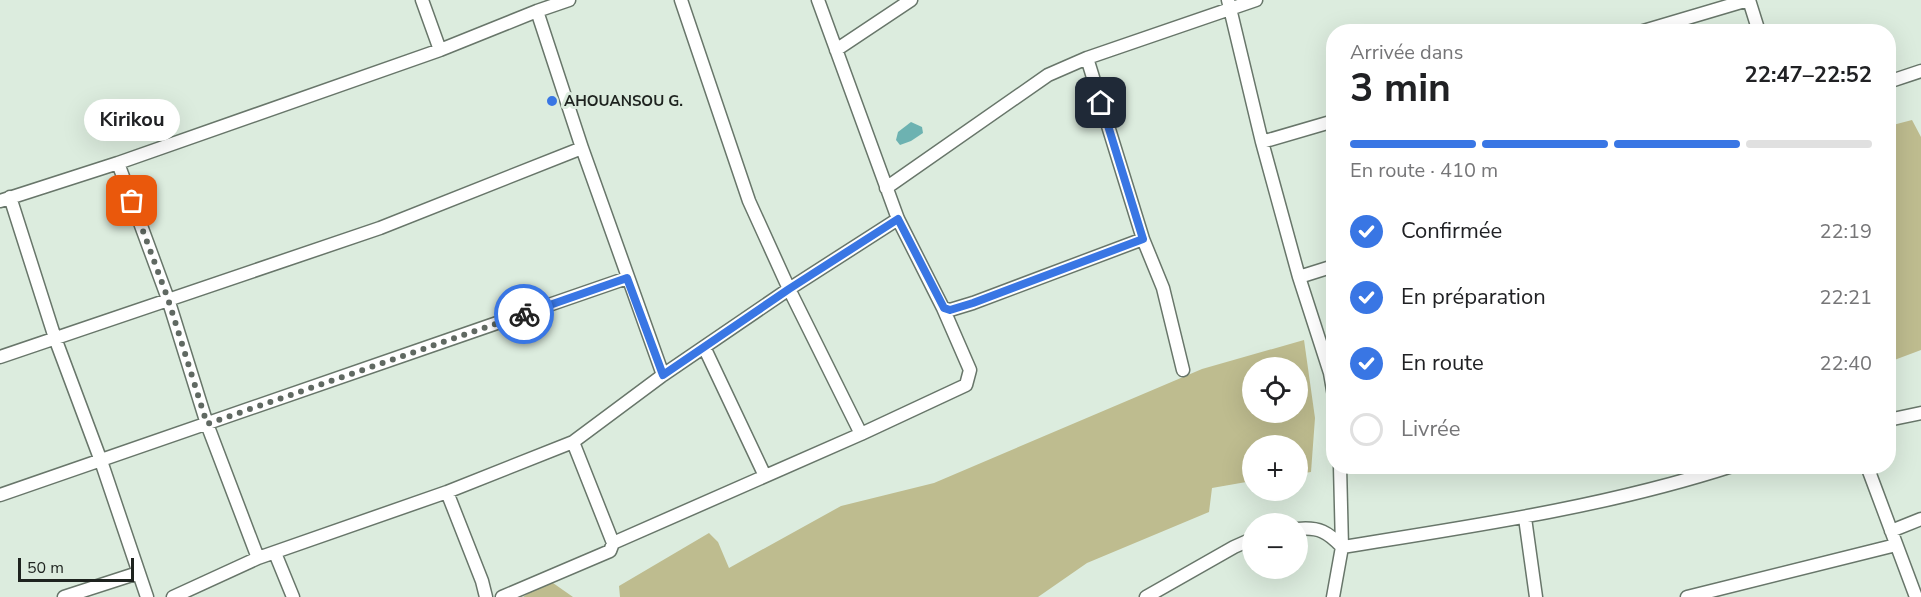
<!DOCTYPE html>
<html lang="fr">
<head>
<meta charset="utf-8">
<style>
	:root { --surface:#fff; --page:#f2f2f2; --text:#202124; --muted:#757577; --line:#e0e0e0; --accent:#3976e4 }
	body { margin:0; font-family:"Nunito Sans",sans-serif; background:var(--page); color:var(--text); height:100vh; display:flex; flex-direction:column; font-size:22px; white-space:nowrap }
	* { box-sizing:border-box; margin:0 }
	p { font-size:20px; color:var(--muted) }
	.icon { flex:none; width:33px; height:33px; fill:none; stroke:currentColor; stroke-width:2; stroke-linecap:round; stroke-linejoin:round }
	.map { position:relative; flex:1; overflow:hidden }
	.sheet { position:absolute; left:1326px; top:24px; width:570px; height:450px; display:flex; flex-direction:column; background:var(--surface); border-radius:24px; box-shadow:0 6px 24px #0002 }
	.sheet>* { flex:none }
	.fabs { position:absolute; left:1242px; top:357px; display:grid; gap:12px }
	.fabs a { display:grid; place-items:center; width:66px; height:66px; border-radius:50%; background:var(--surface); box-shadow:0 6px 24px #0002; font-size:30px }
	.scale { position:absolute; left:18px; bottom:15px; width:116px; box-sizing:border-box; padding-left:6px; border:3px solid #1e231f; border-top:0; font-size:16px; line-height:21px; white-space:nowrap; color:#1e231f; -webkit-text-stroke:4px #dcecde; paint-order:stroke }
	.pin { position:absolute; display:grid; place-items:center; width:51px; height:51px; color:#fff; margin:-26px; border-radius:12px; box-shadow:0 3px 9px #0006 }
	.courier { position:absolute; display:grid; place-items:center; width:60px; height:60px; margin:-30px; border:4px solid #3976e4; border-radius:50%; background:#fff; color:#222; box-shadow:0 2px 8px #0007 }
	.bubble { position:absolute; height:42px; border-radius:21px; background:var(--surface); box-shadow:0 6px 24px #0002; font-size:20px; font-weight:700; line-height:42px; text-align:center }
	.overview em { font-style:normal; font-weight:700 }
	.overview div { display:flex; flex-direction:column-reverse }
	.overview { display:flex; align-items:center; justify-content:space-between; height:102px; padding:0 24px }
	h1 { font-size:39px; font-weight:700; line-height:45px }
	.bar { display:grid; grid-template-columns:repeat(4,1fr); gap:9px 6px; align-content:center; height:72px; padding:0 24px }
	.bar i { height:8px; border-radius:4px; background:var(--line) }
	.bar .active { background:var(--accent) }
	.bar p { grid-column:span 4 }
	ol { padding:0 24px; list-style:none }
	li { display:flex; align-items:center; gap:18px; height:66px }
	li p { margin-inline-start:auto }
	li .icon { padding:6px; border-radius:50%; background:var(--accent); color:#fff; stroke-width:4 }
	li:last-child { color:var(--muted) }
	li i { width:33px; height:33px; border:3px solid var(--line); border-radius:50% }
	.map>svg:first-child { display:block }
</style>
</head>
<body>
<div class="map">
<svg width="1921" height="597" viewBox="0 0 1921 597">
	<rect width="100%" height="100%" fill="#dcecde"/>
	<path fill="#bebc8f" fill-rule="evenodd" d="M 1912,120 L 1921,137 L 1921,350 L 1889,362 L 1889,126 Z
		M 1304,340 L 1315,418 L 1311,472 L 1298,474 L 1298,446 L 1252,446 L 1252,481 L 1212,488 L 1209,512 L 1087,563 L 1038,597 L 620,597 L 619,586 L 709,533 L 718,542 L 729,568 L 841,506 L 934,483 L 1202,369 ZM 1252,368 L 1298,368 L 1298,412 L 1252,412 Z
		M 553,583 L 573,597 L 523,597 L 537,587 Z"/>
	<path fill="#6db2b1" d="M 911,122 L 922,127 L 923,133 L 911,141 L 900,145 L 896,140 L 898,132 Z"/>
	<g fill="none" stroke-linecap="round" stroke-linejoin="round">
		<g stroke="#68766a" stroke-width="15">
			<path id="street" d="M 422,0 L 440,50
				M 681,0 L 749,201 L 789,289 L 861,434
				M 818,0 L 898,219 L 943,308 L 950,310 L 973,303 L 1143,239
				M 1228,0 L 1262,142 L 1299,277 L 1330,373 L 1334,396
				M 1749,0 L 1759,32
				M 537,11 L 582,148 L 663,375
				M 1640,32 L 1748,0
				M 836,50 L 911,0
				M 1087,58 L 1143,239 L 1163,288 L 1183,370
				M 1888,82 L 1921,71
				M 1262,142 L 1334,121
				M 118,163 L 168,299 L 207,424 L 258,558
				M 886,188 L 1048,75 L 1087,58 L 1256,0
				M 10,197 L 55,338 L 101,461 L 147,597
				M 0,201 L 118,163 L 440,50 L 537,11 L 569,0
				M 1299,277 L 1334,266
				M 705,349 L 765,476
				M 0,357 L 380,228 L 582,148
				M 1888,420 L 1921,413
				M 1867,466 L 1916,597
				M 447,492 L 482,581 L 486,597
				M 0,495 L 627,278
				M 1525,518 L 1536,597
				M 1298,529 C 1319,527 1328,532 1342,547 C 1473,526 1605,507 1732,466
				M 1891,531 L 1921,519
				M 613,543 L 861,434 L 966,385 L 970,370 L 943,308
				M 275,553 L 293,597
				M 64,597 L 138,573
				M 173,597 L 258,558 L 447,492 L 573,442 L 663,375 L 789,289 L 898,219
				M 502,597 L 610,551 L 613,543 L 573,442
				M 1146,597 L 1234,547 L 1252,539
				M 1333,597 L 1342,547 L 1340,466
				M 1687,597 L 1896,545"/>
		</g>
		<use href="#street" stroke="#fff" stroke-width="12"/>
	</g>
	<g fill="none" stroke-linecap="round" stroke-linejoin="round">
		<path stroke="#606962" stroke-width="6" stroke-dasharray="0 10.8" d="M 132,201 L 168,299 L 207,424 L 524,314"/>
		<path stroke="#3976e4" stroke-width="8" d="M 524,314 L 627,278 L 663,375 L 789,289 L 898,219 L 944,308 L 950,310 L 973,303 L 1143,239 L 1101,103"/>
	</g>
	<circle fill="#3976e4" stroke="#dcecde" stroke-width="2" cx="552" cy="101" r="6"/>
	<g text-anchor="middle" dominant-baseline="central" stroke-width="6" stroke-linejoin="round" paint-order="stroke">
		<g font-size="15" font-weight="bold" fill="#1e231f" stroke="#dcecde" text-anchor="start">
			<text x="564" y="101">AHOUANSOU G.</text>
		</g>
	</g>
</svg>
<div class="fabs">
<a><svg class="icon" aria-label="locate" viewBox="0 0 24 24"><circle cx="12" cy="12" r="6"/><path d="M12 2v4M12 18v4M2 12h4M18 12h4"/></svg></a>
<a>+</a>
<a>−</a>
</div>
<div class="scale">50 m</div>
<div class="pin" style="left:132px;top:201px;background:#ea580c"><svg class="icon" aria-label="bag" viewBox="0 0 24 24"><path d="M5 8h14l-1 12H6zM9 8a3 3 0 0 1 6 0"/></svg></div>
<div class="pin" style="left:1101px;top:103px;background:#1f2937"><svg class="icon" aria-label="home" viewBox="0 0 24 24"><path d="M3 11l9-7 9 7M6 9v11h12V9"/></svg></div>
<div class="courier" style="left:524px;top:314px"><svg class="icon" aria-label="bike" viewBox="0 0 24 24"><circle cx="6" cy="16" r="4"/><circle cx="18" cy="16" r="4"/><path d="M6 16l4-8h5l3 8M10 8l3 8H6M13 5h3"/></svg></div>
<div class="bubble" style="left:84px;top:99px;width:96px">Kirikou</div>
<section class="sheet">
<div class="overview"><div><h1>3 min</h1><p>Arrivée dans</p></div><em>22:47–22:52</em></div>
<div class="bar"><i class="active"></i><i class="active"></i><i class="active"></i><i></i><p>En route · 410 m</p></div>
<ol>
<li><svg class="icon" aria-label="check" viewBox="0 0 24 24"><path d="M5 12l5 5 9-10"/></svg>Confirmée<p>22:19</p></li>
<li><svg class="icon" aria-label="check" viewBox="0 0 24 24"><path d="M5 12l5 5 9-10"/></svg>En préparation<p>22:21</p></li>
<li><svg class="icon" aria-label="check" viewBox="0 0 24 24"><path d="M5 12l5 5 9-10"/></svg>En route<p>22:40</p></li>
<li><i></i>Livrée</li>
</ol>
</section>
</div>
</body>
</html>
